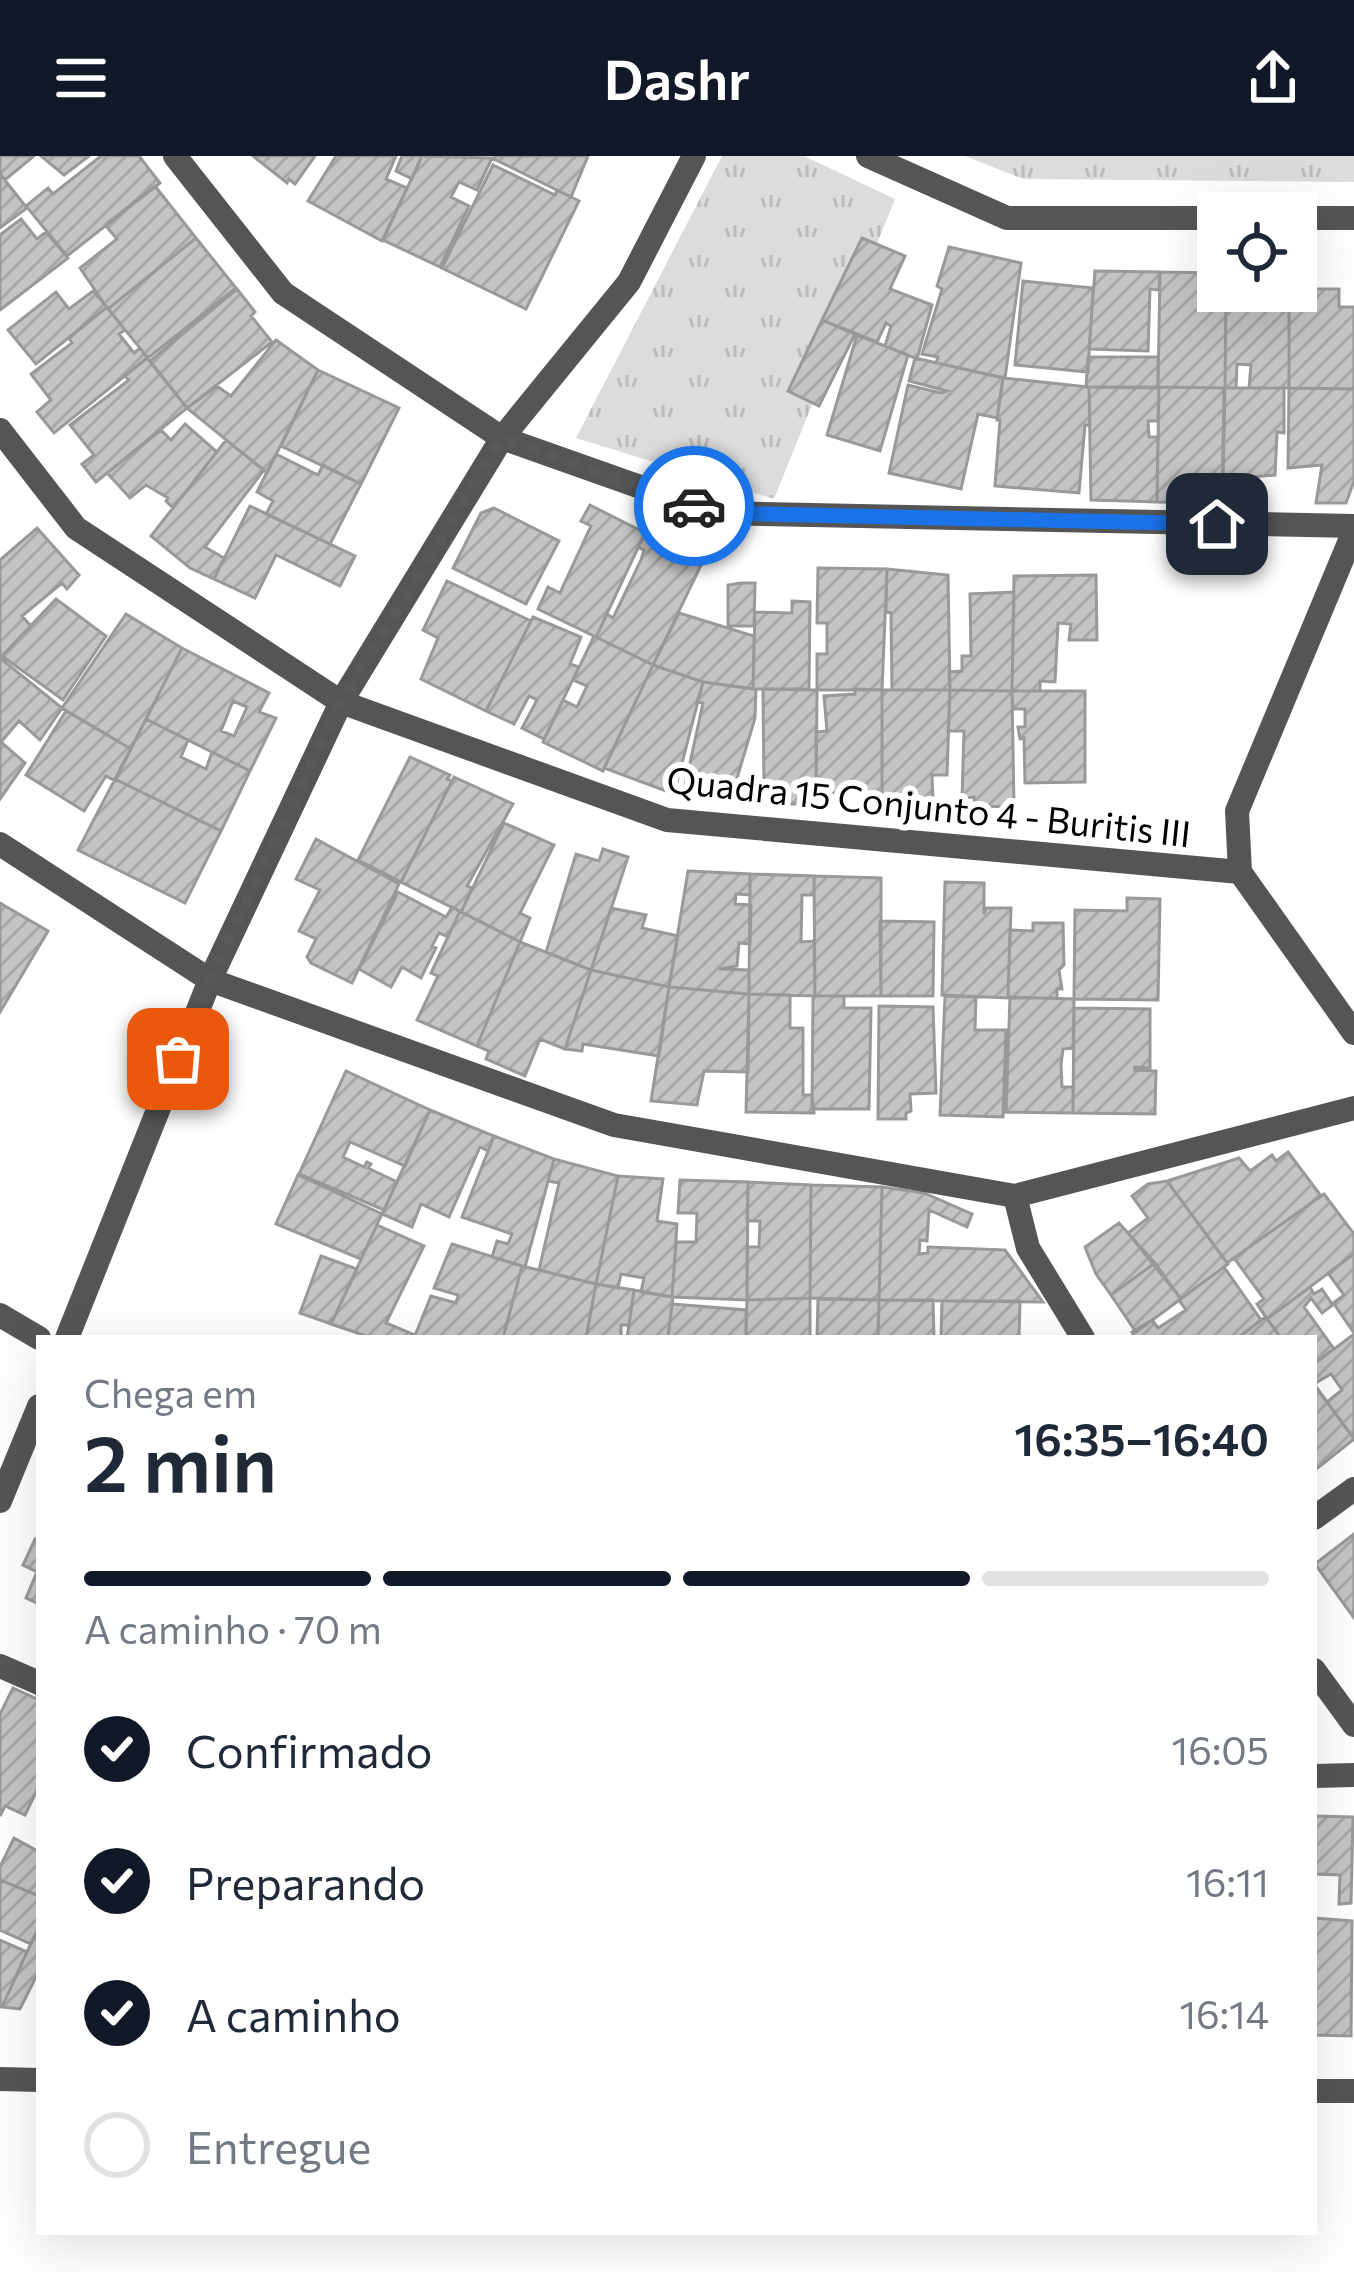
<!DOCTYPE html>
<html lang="pt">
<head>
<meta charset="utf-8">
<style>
	:root { --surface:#fff; --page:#f6f6f7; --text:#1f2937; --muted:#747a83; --line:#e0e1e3; --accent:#111827 }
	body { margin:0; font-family:Commissioner,sans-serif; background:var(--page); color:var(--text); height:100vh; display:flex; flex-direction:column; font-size:45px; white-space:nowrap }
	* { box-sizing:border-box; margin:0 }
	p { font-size:39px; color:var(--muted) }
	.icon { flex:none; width:66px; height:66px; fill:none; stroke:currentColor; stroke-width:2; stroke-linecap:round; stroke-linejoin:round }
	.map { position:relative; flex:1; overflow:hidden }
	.drawer { position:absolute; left:36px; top:1179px; width:1281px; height:900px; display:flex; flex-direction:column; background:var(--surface); border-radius:0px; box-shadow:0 12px 48px #0002 }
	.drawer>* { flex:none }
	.tools { position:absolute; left:1197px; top:36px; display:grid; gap:24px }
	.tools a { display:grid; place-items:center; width:120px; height:120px; border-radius:0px; background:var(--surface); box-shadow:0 12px 48px #0002; font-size:60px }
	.pin { position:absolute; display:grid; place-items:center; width:102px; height:102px; color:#fff; margin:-51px; border-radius:24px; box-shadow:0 6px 18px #0006 }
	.courier { position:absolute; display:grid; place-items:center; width:120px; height:120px; margin:-60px; border:9px solid #1a73e8; border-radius:50%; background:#fff; color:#222; box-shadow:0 3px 15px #0007 }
	.head em { font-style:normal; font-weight:600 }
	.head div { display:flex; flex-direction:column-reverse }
	.head { display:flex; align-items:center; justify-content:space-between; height:204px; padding:0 48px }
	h1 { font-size:78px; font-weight:600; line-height:90px }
	.bar { display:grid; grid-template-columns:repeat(4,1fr); gap:18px 12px; align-content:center; height:144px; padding:0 48px }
	.bar i { height:15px; border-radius:9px; background:var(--line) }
	.bar .on { background:var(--accent) }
	.bar p { grid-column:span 4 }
	ol { padding:0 48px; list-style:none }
	li { display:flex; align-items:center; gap:36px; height:132px }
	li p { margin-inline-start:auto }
	li .icon { padding:12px; border-radius:50%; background:var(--accent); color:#fff; stroke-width:4 }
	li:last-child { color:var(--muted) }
	li i { width:66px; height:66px; border:6px solid var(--line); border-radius:50% }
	header { display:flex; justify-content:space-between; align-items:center; height:156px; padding:0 48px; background:var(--accent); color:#fff; font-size:54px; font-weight:600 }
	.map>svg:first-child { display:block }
</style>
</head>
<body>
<header><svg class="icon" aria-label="menu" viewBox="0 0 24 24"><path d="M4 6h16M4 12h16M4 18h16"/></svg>Dashr<svg class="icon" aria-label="share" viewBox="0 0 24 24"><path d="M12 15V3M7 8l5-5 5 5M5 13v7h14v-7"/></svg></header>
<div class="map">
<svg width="1354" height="2116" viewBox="0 0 1354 2116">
	<defs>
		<pattern id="park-tufts" width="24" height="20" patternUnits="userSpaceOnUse" patternTransform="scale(3)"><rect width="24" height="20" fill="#dcdcdc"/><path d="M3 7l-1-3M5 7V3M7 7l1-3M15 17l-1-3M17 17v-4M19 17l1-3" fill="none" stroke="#bbb"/></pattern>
		<pattern id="building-hatch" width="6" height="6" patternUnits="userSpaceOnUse" patternTransform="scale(3)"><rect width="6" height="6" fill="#c4c4c4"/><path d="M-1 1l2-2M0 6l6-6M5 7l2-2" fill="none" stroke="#a7a7a7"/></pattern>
	</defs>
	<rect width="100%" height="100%" fill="#fff"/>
	<path fill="url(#park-tufts)" d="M 722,0 L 804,0 L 895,43 L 774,343 L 576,282 Z
		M 965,0 L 1354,0 L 1354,26 L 1023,23 Z"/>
	<path fill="url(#building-hatch)" stroke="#999" stroke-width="3" fill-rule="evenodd" d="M 0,0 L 34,0 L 5,24 L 0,18 Z
		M 41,0 L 89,0 L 64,19 Z
		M 101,0 L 139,0 L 160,27 L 67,100 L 26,50 L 48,32 L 53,38 Z
		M 253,0 L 315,0 L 295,28 L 289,23 L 287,27 Z
		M 336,0 L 396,0 L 386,23 L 407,32 L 382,85 L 308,45 Z
		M 402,0 L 422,0 L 412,23 L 396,15 Z
		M 422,0 L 492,2 L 477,34 L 459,26 L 451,41 L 469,50 L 440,111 L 383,84 Z
		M 495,0 L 588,0 L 571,41 L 494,3 Z
		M 493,9 L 555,39 L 557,34 L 579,45 L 526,153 L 442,112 Z
		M 0,18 L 27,52 L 0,72 Z
		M 155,30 L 196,82 L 108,153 L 80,112 L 117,83 L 105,69 Z
		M 21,63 L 37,83 L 46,76 L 68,102 L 0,154 L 0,79 Z
		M 196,82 L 236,132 L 148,202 L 108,153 Z
		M 862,82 L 905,100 L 890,133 L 932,149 L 917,203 L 885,190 L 891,170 L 886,167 L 877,186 L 822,164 Z
		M 949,91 L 1021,107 L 1005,222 L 936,207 L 938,201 L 922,198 L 942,133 L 937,130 Z
		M 1095,115 L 1160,116 L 1159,134 L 1150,133 L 1148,195 L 1089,193 Z
		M 1160,116 L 1218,117 L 1218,135 L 1226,135 L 1225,232 L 1158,231 Z
		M 1023,125 L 1093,132 L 1088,216 L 1015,209 Z
		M 237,133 L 255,156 L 251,160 L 272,186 L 187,252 L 150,205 Z
		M 1296,133 L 1339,133 L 1339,151 L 1354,151 L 1354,233 L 1289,232 L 1289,135 Z
		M 93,135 L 107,151 L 36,208 L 8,174 L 56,136 L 69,153 Z
		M 1226,135 L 1289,135 L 1289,232 L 1249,232 L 1251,209 L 1237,208 L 1236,232 L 1225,232 Z
		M 107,151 L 125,174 L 119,178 L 134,197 L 140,192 L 147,202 L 54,277 L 37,256 L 51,244 L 31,218 L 72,187 L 69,182 Z
		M 822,164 L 855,178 L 819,250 L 788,235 Z
		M 857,179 L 908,199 L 880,295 L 827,279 Z
		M 276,184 L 318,214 L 267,317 L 187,252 L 217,230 L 231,240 Z
		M 1088,201 L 1158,201 L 1158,231 L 1086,231 Z
		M 147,202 L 187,252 L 96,326 L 82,308 L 94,299 L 70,269 L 129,224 L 125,220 Z
		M 915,202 L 1003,222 L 997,262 L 978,258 L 961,333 L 889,317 L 908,229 L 941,237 L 947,235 L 909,225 Z
		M 318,214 L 399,252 L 361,328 L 281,290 Z
		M 1003,222 L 1089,231 L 1090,269 L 1085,269 L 1079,337 L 995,330 L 1000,264 L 997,264 Z
		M 1089,231 L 1159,232 L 1158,265 L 1148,265 L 1149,281 L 1158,281 L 1157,346 L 1091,344 Z
		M 1159,231 L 1224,232 L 1222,347 L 1157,346 Z
		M 1225,232 L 1284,232 L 1284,277 L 1277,276 L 1275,319 L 1252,321 L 1251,329 L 1223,327 Z
		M 1289,232 L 1354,233 L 1354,325 L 1346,347 L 1316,347 L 1322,309 L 1288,312 Z
		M 185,268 L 217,296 L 173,352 L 166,345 L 168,342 L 146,329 L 130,342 L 107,317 L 161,274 L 171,284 Z
		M 226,284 L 264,314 L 205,391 L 224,402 L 214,423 L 190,412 L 151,380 Z
		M 276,298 L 318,319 L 323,309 L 361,328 L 330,388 L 266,358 L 273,345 L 257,336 Z
		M 590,349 L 645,377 L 596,481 L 538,453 L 548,431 L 560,437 L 591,370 L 581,365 Z
		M 250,350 L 355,400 L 340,430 L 276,399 L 255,442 L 214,423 Z
		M 494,352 L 559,385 L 526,448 L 453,412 L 481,357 Z
		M 37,372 L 79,419 L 67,433 L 62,427 L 22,460 L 31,470 L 0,502 L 0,404 Z
		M 645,377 L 703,405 L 653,509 L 596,481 L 607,458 L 613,462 L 641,404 L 644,394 L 638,391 Z
		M 818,412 L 887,413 L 882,534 L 817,534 L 817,498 L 827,498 L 827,467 L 817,467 Z
		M 887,413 L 948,419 L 950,534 L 892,534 L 891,457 L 886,456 Z
		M 1096,419 L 1097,484 L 1069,484 L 1071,468 L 1058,467 L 1055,526 L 1040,525 L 1040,535 L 1012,535 L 1014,420 Z
		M 447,425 L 531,465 L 486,555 L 421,523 L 438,482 L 423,474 Z
		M 741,427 L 755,427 L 754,470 L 728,470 L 728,429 Z
		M 1014,436 L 1012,535 L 950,534 L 949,516 L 962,515 L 962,500 L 971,500 L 970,438 Z
		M 56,443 L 106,480 L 63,544 L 2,500 Z
		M 792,445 L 810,446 L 809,533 L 753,533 L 755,456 L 792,457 Z
		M 679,457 L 754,480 L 753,533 L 703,526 L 653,509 Z
		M 126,458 L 182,492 L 131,593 L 62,552 Z
		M 533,461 L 581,481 L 570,508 L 579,511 L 544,583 L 522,572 L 537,544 L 529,540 L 514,568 L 486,555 Z
		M 594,480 L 653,509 L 603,615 L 543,586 L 563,544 L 577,551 L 587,530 L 573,524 Z
		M 182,492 L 269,537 L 259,556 L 276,562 L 250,615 L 146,563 ZM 233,545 L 247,551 L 234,580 L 221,575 Z
		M 0,502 L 62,552 L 40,584 L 19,565 L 1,586 L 25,607 L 0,643 Z
		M 653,509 L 703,526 L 674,638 L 604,612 Z
		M 703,526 L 756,533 L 755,562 L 735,629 L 745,631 L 740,646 L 683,639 L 703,547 L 697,546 Z
		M 763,533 L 817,534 L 816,648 L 750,648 L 751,635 L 764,635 Z
		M 855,533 L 882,534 L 882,637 L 816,637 L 816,576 L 827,575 L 824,540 L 855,538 Z
		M 882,534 L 950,534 L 947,619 L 932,619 L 933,649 L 882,650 Z
		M 950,534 L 1012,535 L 1014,651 L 975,650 L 974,641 L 962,642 L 964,575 L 948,575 Z
		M 1012,535 L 1085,535 L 1085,626 L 1025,627 L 1024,582 L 1020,583 L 1018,571 L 1025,571 L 1025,553 L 1013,553 Z
		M 66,555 L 131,593 L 115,625 L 106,620 L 84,655 L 26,619 Z
		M 146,563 L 188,584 L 181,601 L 206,613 L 212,596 L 250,615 L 221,675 L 115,623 Z
		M 410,601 L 450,619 L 447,623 L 452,625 L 401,726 L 358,704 Z
		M 454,621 L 513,648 L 467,730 L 472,732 L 461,756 L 401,726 Z
		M 115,623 L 221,675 L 185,747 L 78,694 Z
		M 504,667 L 554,689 L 520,757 L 530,762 L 520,786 L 461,756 Z
		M 316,683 L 399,728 L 352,827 L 311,807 L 307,801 L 316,783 L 299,775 L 320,734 L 296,723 Z
		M 603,693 L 628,701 L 591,814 L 546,796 L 576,698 L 599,705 Z
		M 688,715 L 750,718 L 750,739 L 736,738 L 735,748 L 751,749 L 750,788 L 739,787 L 737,810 L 719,813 L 749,814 L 749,838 L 669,831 Z
		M 750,718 L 814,720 L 814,739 L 802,739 L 801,786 L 814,785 L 815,840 L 749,838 Z
		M 814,720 L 881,722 L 881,840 L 815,840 Z
		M 945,726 L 984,727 L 984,758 L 986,752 L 1011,752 L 1008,842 L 942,839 Z
		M 398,736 L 446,761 L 452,751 L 460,755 L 448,781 L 439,777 L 432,790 L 436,792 L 421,822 L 402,811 L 391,831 L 359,813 Z
		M 1127,742 L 1160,743 L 1158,844 L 1074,843 L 1075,754 L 1127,755 Z
		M 0,747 L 48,775 L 0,856 Z
		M 611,752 L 646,759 L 642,772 L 678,780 L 669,831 L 591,814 Z
		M 460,755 L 520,786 L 477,890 L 417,864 L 438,820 L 431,817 Z
		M 880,765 L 934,766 L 933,840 L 881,840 Z
		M 1033,767 L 1063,767 L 1064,809 L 1059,814 L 1062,833 L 1057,833 L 1057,842 L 1008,842 L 1010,774 L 1033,775 Z
		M 520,786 L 591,814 L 565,893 L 540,883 L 525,920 L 486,903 L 489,895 L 477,890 Z
		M 591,814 L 669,831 L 659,900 L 583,888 L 582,895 L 565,893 Z
		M 669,831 L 749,838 L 748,916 L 704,915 L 697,949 L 651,945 Z
		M 749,838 L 790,839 L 790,872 L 803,872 L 803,939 L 812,939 L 814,957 L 746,956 Z
		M 813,840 L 844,840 L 844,852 L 871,852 L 869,953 L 812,953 Z
		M 945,840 L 976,841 L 975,874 L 1006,874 L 1003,961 L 940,959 Z
		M 1010,841 L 1074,843 L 1073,892 L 1063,893 L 1061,908 L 1062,931 L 1073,931 L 1073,957 L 1006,956 Z
		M 879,850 L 933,851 L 936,937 L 910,938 L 911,955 L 906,957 L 906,963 L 878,963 Z
		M 1074,852 L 1150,853 L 1150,912 L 1135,911 L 1135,914 L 1156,915 L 1155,958 L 1073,957 Z
		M 346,915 L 430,954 L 405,1010 L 350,986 L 343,1001 L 364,1011 L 367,1006 L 371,1008 L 368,1012 L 397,1026 L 384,1054 L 299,1018 Z
		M 430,954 L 494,980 L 488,995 L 480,991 L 449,1061 L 421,1048 L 412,1071 L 382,1058 Z
		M 494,980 L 554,1003 L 525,1111 L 492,1101 L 497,1085 L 508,1088 L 512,1078 L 462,1061 Z
		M 1288,996 L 1321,1040 L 1227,1107 L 1167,1025 L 1239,1002 L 1250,1015 L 1272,999 L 1276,1005 Z
		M 554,1003 L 618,1020 L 596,1128 L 539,1114 L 559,1027 L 548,1025 Z
		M 298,1019 L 382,1058 L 361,1103 L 276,1068 Z
		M 618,1020 L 663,1023 L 657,1065 L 677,1068 L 672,1141 L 641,1136 L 644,1122 L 621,1118 L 618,1132 L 596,1128 Z
		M 680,1024 L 748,1026 L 747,1144 L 672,1141 L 676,1086 L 696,1086 L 697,1057 L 678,1057 Z
		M 1167,1025 L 1228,1108 L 1181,1143 L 1128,1077 L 1148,1062 L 1132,1040 L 1148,1028 Z
		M 748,1026 L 811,1029 L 810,1142 L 747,1144 L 747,1091 L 759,1091 L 760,1065 L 747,1065 Z
		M 811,1029 L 882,1031 L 879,1144 L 810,1142 Z
		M 882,1031 L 924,1037 L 972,1058 L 967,1071 L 929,1054 L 927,1085 L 920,1084 L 919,1098 L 928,1097 L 928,1091 L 1005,1094 L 1043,1146 L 879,1144 Z
		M 1324,1038 L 1354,1078 L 1354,1098 L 1267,1163 L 1257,1148 L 1264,1143 L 1234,1102 Z
		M 1119,1067 L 1155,1107 L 1111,1139 L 1096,1118 L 1085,1091 Z
		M 377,1069 L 424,1090 L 386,1167 L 415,1179 L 414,1182 L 372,1182 L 331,1168 Z
		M 452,1088 L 522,1110 L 503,1182 L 414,1182 L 431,1140 L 456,1147 L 458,1139 L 434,1132 Z
		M 1354,1098 L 1354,1177 L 1334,1148 L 1322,1157 L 1311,1142 L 1304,1151 L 1334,1193 L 1314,1208 L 1314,1182 L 1281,1182 L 1267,1163 L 1310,1131 L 1314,1138 L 1322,1133 L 1332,1148 L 1344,1139 L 1328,1117 Z
		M 321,1100 L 357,1113 L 331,1168 L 300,1157 Z
		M 1155,1107 L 1181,1143 L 1136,1176 L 1111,1139 Z
		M 522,1110 L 596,1128 L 586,1182 L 503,1182 Z
		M 1224,1111 L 1261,1164 L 1238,1182 L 1135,1182 L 1132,1176 L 1152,1164 L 1158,1172 L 1186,1154 L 1179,1144 Z
		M 596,1128 L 634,1134 L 629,1169 L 621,1169 L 621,1182 L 586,1182 Z
		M 634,1134 L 673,1141 L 668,1182 L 627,1182 Z
		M 810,1142 L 810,1180 L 746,1182 L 747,1144 Z
		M 818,1143 L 879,1144 L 878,1182 L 817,1182 Z
		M 879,1144 L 933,1144 L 934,1182 L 878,1182 Z
		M 942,1145 L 1020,1145 L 1019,1182 L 941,1182 Z
		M 672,1148 L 746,1154 L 746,1182 L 668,1182 Z
		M 1266,1161 L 1281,1182 L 1238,1182 L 1261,1164 Z
		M 1354,1178 L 1354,1283 L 1327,1246 L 1342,1234 L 1331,1218 L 1314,1228 L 1314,1208 Z
		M 1314,1228 L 1354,1283 L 1314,1315 Z
		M 1354,1378 L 1354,1462 L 1315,1408 Z
		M 35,1383 L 39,1385 L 39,1448 L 26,1442 L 37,1416 L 23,1409 Z
		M 13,1532 L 39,1544 L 39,1630 L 25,1659 L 5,1650 L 0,1660 L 0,1558 Z
		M 1314,1660 L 1353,1661 L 1351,1747 L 1339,1748 L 1340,1719 L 1314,1718 Z
		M 14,1682 L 39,1696 L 39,1740 L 0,1724 L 0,1711 Z
		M 0,1724 L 39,1740 L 39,1770 L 31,1788 L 0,1774 Z
		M 1314,1762 L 1352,1765 L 1351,1880 L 1314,1879 Z
		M 39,1770 L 39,1815 L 20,1853 L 2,1851 Z
		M 0,1784 L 27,1796 L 2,1851 L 0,1851 Z"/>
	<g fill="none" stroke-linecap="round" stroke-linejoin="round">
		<path stroke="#555" stroke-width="24" d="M 175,0 L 283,137 L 502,282 L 714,357 L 1354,370
			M 868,0 L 1007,62 L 1218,62
			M 1296,62 L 1354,62
			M 0,274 L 76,372 L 341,546 L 667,664 L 1240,716
			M 0,688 L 210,824 L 614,969 L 1015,1040 L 1354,952
			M 1240,716 L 1237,655 L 1354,375
			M 1240,716 L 1354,877
			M 1015,1040 L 1028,1092 L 1083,1182
			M 0,1159 L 39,1182
			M 67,1182 L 210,824 L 341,546 L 502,282 L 629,126 L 694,0
			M 0,1345 L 39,1250
			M 1314,1362 L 1354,1333
			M 0,1510 L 39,1527
			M 1314,1514 L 1354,1569
			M 1314,1620 L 1354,1619
			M 0,1923 L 39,1924
			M 1314,1935 L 1354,1935"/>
	</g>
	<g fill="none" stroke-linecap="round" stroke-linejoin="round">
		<path stroke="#595959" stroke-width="12" stroke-dasharray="0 21.6" d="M 178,903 L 210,824 L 341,546 L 502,282 L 694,350"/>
		<path stroke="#1a73e8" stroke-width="15" d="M 694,350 L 714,357 L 1217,368"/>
	</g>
	<g text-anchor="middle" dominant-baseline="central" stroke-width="12" stroke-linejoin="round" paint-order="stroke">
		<g font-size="36" fill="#000" stroke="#fff">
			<text transform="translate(929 649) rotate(6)">Quadra 15 Conjunto 4 - Buritis III</text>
		</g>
	</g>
</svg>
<div class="tools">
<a><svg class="icon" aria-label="locate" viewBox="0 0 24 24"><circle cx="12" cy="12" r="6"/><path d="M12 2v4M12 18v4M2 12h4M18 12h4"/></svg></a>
</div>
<div class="pin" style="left:178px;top:903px;background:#ea580c"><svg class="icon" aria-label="bag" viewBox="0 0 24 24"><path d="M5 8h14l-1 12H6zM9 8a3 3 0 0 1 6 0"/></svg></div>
<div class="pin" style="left:1217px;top:368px;background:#1f2937"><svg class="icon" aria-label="home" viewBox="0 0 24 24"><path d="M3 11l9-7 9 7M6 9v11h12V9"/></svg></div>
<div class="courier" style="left:694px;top:350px"><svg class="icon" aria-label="car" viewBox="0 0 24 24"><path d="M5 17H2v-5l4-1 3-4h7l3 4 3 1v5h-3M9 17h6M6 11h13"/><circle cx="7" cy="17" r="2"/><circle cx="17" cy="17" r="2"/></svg></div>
<section class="drawer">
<div class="head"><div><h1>2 min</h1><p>Chega em</p></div><em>16:35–16:40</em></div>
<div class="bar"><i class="on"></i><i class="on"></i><i class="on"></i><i></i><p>A caminho · 70 m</p></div>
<ol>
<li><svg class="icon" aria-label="check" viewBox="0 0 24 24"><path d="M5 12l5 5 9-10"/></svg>Confirmado<p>16:05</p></li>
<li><svg class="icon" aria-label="check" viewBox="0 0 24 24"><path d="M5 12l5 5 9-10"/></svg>Preparando<p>16:11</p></li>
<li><svg class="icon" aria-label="check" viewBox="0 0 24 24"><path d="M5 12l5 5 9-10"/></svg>A caminho<p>16:14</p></li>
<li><i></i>Entregue</li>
</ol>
</section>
</div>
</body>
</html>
